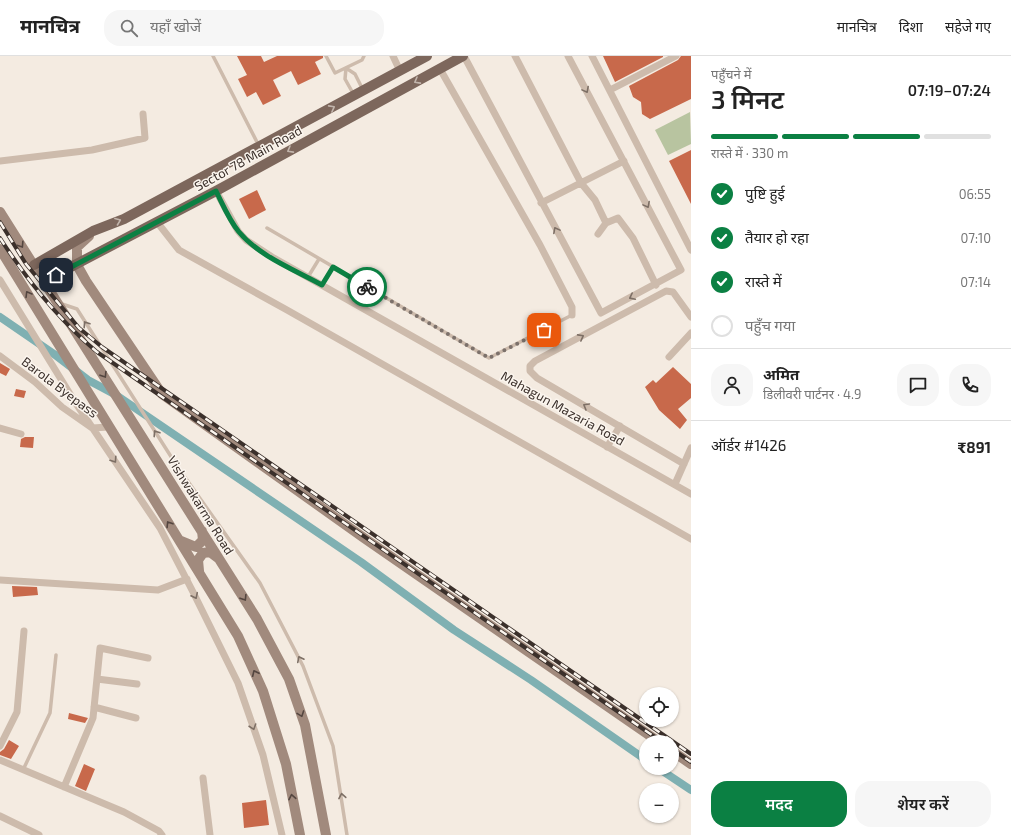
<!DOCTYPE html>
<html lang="hi">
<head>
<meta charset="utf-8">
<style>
	:root { --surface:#fff; --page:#f6f6f6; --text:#222; --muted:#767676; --line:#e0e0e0; --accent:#0b8043 }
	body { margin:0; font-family:"Exo 2","Noto Sans Devanagari",sans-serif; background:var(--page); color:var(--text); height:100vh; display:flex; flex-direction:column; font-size:15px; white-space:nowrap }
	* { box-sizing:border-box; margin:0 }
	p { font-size:13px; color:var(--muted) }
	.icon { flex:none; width:22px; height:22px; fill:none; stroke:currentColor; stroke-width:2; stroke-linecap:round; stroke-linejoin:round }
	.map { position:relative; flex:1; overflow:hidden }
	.details { display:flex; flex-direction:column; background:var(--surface); width:320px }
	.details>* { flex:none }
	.controls { position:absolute; left:639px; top:631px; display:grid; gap:8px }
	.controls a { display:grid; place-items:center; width:40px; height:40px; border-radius:50%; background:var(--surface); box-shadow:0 1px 3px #0004; font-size:20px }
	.pin { position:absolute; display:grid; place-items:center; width:34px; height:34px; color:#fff; margin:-17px; border-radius:8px; box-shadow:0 2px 6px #0006 }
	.courier { position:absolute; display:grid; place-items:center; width:40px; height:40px; margin:-20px; border:3px solid #0b8043; border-radius:50%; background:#fff; color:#222; box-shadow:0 1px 5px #0007 }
	.summary em { font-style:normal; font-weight:600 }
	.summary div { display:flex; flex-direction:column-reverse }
	.summary { display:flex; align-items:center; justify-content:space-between; height:68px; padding:0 20px }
	h1 { font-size:26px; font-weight:600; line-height:30px }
	.bar { display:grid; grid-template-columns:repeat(4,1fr); gap:6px 4px; align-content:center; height:48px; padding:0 20px }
	.bar i { height:5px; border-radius:3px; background:var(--line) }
	.bar .selected { background:var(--accent) }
	.bar p { grid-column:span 4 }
	.line { display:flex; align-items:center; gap:10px; padding:0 20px; border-top:1px solid var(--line) }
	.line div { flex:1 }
	.round { display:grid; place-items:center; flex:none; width:42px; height:42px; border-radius:16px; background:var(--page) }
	ol { padding:0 20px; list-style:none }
	li { display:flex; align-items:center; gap:12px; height:44px }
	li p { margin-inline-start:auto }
	li .icon { padding:4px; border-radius:50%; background:var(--accent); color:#fff; stroke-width:4 }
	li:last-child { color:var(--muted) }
	li i { width:22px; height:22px; border:2px solid var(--line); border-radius:50% }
	.primary-button { display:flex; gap:8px; margin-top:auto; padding:8px 20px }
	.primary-button a { flex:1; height:46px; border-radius:16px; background:var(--accent); color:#fff; font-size:16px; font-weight:600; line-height:46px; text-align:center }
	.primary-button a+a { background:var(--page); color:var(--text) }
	header { display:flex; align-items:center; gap:24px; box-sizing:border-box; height:56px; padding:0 20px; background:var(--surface); border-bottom:1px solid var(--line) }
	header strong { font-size:19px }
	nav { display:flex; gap:22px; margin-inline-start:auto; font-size:14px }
	.search { width:280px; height:36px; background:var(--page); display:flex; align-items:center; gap:10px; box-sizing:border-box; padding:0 14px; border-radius:16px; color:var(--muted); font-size:15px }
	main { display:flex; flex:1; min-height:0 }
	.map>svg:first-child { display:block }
</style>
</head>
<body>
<header>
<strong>मानचित्र</strong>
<div class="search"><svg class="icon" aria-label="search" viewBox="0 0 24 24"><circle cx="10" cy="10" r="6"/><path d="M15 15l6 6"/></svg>यहाँ खोजें</div>
<nav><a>मानचित्र</a><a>दिशा</a><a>सहेजे गए</a></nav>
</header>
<main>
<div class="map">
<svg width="691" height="779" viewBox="0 0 691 779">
	<rect width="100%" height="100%" fill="#f4ebe1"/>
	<path fill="#b8c4a0" d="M 690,56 L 691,88 L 668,99 L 655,74 Z"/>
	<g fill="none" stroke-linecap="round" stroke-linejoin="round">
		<path stroke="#7fb0b2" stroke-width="8" d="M 0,261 L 54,298 L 88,324 L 116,339 L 361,506 L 454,574 L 531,624 L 646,704
			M 658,712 L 691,734"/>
	</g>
	<path fill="#c8694b" d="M 237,0 L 261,0 L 264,6 L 277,0 L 323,0 L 323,2 L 315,6 L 321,18 L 298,29 L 291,15 L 273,24 L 281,40 L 263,49 L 256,36 L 247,41 L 238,23 L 247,19 Z
		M 603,0 L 663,0 L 663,1 L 615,26 Z
		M 681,0 L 691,0 L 691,43 L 650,63 L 642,58 L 641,46 L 633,41 L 629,30 L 678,4 Z
		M 691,94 L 691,148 L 669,105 Z
		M 257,134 L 266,154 L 249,163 L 239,143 Z
		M 0,307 L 10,313 L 6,320 L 0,317 Z
		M 673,311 L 691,328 L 691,342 L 678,353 L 687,364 L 680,373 L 659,354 L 645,331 L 653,324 L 656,327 Z
		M 16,333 L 26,335 L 24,342 L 14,340 Z
		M 25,381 L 34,381 L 33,392 L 20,391 L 21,383 Z
		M 12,530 L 37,531 L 38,539 L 13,541 Z
		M 69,657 L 88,662 L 85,667 L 68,663 Z
		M 9,684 L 19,690 L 11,703 L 0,699 L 0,696 L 4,693 Z
		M 84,708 L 95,713 L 86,735 L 75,730 Z
		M 266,744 L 269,769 L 244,772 L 242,747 Z"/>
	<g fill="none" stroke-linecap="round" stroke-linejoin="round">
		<path stroke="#cdbbac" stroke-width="3.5" d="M 213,0 L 259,90
			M 326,0 L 335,17 L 362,4 L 364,0
			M 354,39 L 345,23 L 346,12 L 355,18 L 363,34
			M 267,172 L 489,302 L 572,259
			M 308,221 L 319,203
			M 322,229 L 333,211
			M 62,248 L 77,253 L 177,410 L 260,527 L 303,610 L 333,690 L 347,779
			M 23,714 L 50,657 L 56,599"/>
		<path stroke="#cdbbac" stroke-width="7" d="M 393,0 L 400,15
			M 464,0 L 601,257 L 681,214 L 568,0
			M 515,0 L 581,127 L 595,144 L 606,167 L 618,162 L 633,182 L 656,229
			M 592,0 L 691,194
			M 440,13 L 540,189 L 572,251 L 572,259
			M 610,34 L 676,0
			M 0,105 L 92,94 L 145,82 L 143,58
			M 216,135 L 238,175 L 246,184 L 272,201 L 691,438
			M 541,147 L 624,105
			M 157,166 L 179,194 L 287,254 L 691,483
			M 598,178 L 606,167
			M 0,224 L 75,346 L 160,472 L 193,536 L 238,627 L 263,699 L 282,779
			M 0,300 L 35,326 L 62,351 L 92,372 L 109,371
			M 669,301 L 691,277
			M 0,372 L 21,378
			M 607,391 L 620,370
			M 684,408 L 537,322 L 530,315 L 530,310 L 535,305 L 666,235 L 673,236 L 691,261
			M 675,428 L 691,392
			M 0,524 L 158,534 L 187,523
			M 97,623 L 137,628
			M 94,651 L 136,662
			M 0,690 L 17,656 L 24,575
			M 0,704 L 124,756 L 159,775 L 162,779
			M 203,722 L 210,779
			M 64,731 L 93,662 L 100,592 L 148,602
			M 0,760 L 39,779"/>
		<path stroke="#a18a7d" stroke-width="10" d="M 0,156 L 257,563 L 289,623 L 305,669 L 326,779
			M 89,180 L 77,191 L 77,209 L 86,225 L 162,338 L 364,482 L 659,686
			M 0,193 L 238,580 L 263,635 L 286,708 L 300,779
			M 179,484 L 196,491 L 203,484 L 202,475
			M 199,515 L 198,504 L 203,497 L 210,496 L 218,502
			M 672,695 L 691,708"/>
		<path stroke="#7d675c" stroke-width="10" d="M 34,209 L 93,175 L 124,163 L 427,0
			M 44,225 L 216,135 L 463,0"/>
		<g stroke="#3b302b" stroke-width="4">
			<path id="rail" d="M 0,166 L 26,208 L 79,272 L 102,291 L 691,698
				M 0,182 C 27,224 59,264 97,296 L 662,686
				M 672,693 L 691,706"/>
		</g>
		<use href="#rail" stroke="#fbf5ee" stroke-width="2.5" stroke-dasharray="8" stroke-linecap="butt"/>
	</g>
	<defs><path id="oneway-chevron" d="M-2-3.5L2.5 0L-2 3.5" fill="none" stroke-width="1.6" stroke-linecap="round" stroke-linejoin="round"/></defs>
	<g stroke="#c2b5ac">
		<use href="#oneway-chevron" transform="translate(417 25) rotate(151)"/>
		<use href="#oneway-chevron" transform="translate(332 52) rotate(-28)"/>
		<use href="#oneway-chevron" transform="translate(290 94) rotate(151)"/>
		<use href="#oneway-chevron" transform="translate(118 165) rotate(-21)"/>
	</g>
	<g stroke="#7d6f65">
		<use href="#oneway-chevron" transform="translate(586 34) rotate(62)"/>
		<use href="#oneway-chevron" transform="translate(647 149) rotate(62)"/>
		<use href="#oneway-chevron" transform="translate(556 174) rotate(-118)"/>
		<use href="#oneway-chevron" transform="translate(632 241) rotate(153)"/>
		<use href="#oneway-chevron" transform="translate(86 268) rotate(-123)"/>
		<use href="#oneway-chevron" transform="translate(581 281) rotate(-28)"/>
		<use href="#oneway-chevron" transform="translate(586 350) rotate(-150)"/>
		<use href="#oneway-chevron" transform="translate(156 377) rotate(-123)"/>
		<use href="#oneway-chevron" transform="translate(114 404) rotate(56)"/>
		<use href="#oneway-chevron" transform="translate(195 540) rotate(64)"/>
		<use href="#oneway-chevron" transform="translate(300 603) rotate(-117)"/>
		<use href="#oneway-chevron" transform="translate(253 671) rotate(71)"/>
		<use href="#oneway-chevron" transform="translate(342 740) rotate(-100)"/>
	</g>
	<g stroke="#544640">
		<use href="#oneway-chevron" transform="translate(21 189) rotate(57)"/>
		<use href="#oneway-chevron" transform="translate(28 238) rotate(-121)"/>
		<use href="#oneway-chevron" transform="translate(104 319) rotate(58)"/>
		<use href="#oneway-chevron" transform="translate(169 468) rotate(-122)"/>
		<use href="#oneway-chevron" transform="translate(244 542) rotate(58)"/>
		<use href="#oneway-chevron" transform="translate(255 617) rotate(-115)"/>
		<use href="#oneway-chevron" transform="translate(301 658) rotate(70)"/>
		<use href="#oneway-chevron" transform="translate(292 741) rotate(-101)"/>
	</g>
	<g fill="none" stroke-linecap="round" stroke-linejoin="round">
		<path stroke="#7c716b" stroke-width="4" stroke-dasharray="0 7.2" d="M 367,231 L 489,302 L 544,274"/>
		<path stroke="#0b8043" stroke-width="5" d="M 56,219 L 216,135 C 223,149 229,164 239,176 C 259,200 295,214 322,229 L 333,211 L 367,231"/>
	</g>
	<g text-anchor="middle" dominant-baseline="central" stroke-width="3" stroke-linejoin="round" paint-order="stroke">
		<g font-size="13" fill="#3b302b" stroke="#fbf5ee">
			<text transform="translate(248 102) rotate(-29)">Sector 78 Main Road</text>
			<text transform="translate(60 331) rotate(37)">Barola Byepass</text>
			<text transform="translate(563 352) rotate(29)">Mahagun Mazaria Road</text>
			<text transform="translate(201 449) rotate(58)">Vishwakarma Road</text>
		</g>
	</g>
</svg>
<div class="controls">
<a><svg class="icon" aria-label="locate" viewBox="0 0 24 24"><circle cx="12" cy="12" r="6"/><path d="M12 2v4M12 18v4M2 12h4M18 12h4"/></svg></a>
<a>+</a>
<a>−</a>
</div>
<div class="pin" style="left:544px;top:274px;background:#ea580c"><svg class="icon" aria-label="bag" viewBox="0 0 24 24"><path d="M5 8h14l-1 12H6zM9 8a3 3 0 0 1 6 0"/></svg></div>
<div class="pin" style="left:56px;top:219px;background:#1f2937"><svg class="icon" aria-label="home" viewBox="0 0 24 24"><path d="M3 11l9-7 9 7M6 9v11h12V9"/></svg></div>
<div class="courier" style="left:367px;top:231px"><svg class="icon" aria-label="bike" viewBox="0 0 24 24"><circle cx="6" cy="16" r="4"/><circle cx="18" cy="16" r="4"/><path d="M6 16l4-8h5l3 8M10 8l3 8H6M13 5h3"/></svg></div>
</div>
<section class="details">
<div class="summary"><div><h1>3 मिनट</h1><p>पहुँचने में</p></div><em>07:19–07:24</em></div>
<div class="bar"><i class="selected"></i><i class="selected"></i><i class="selected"></i><i></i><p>रास्ते में · 330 m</p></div>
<ol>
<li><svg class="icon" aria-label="check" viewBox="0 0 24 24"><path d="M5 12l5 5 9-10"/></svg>पुष्टि हुई<p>06:55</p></li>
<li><svg class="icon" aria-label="check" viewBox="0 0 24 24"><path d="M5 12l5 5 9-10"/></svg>तैयार हो रहा<p>07:10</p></li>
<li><svg class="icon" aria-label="check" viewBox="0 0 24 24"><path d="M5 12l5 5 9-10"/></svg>रास्ते में<p>07:14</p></li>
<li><i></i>पहुँच गया</li>
</ol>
<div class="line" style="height:72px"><a class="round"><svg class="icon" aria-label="person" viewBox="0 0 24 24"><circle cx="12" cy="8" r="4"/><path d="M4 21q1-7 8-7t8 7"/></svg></a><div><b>अमित</b><p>डिलीवरी पार्टनर · 4.9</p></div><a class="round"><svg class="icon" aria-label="chat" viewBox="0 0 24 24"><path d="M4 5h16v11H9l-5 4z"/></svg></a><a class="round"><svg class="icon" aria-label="phone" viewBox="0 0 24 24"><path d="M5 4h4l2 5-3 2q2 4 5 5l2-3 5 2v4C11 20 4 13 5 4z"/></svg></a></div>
<div class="line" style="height:52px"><div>ऑर्डर #1426</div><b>₹891</b></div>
<div class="primary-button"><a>मदद</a><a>शेयर करें</a></div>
</section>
</main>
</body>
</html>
